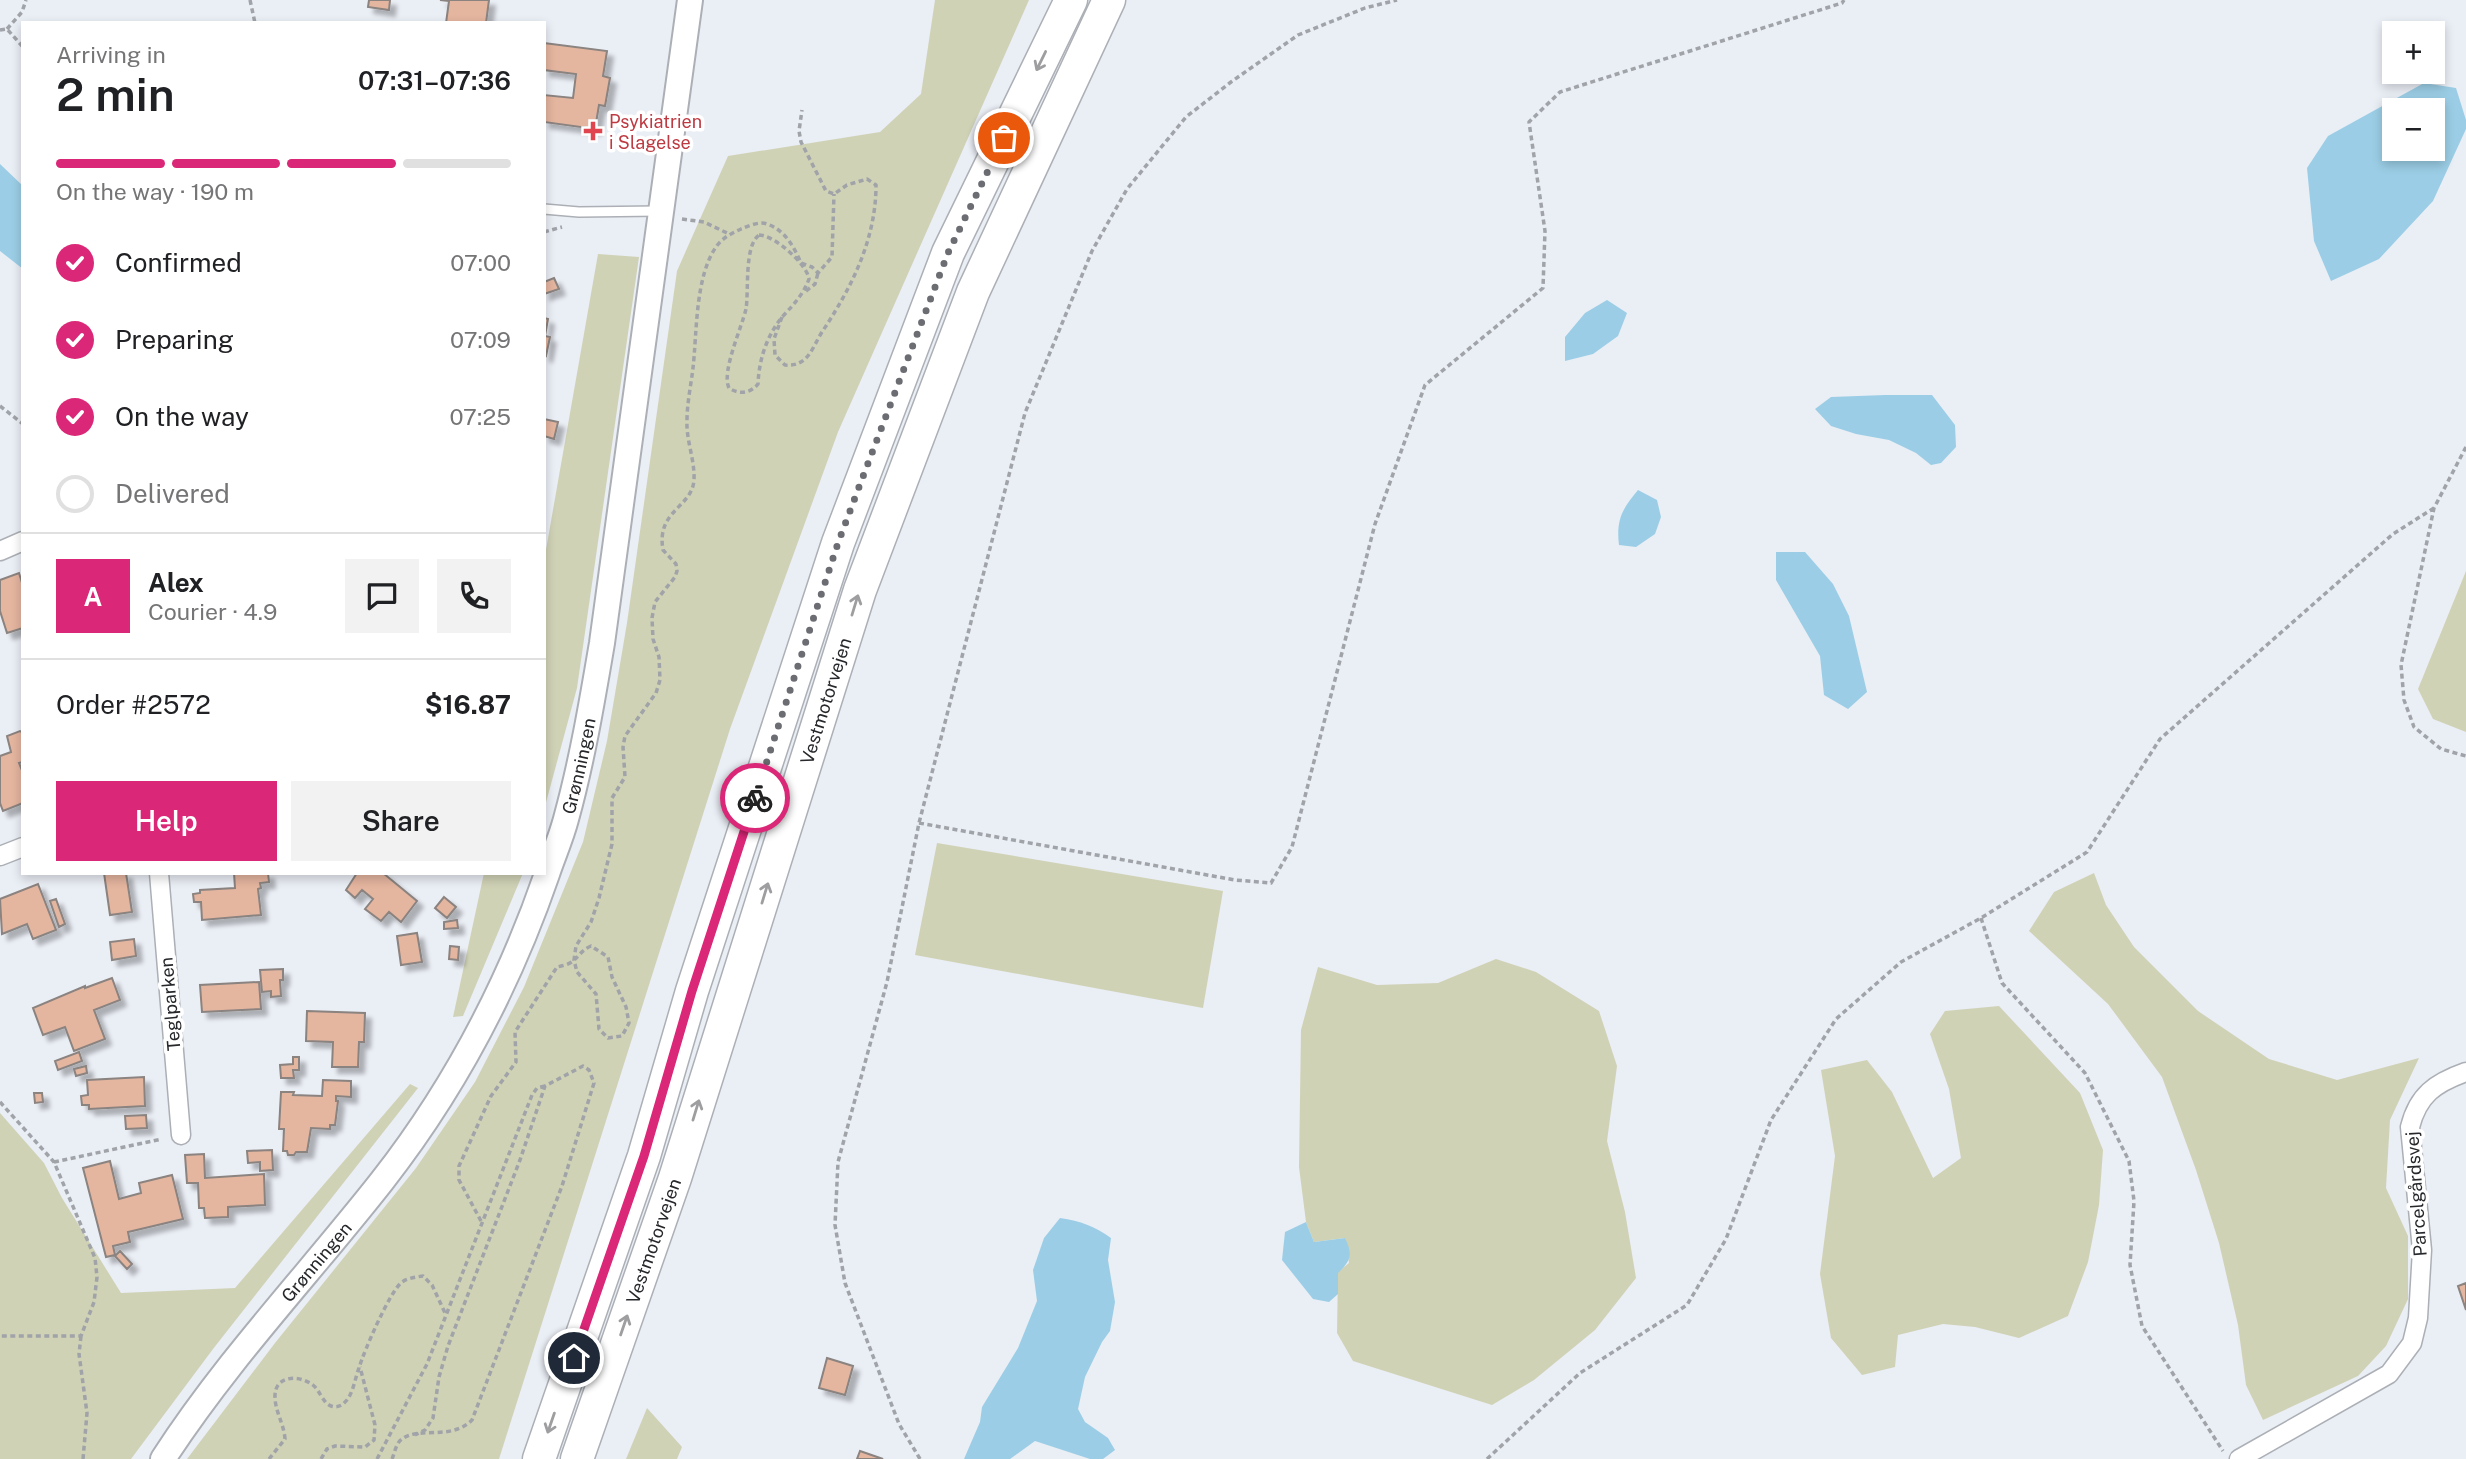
<!DOCTYPE html>
<html lang="en">
<head>
<meta charset="utf-8">
<style>
	:root { --surface:#fff; --page:#f2f2f2; --text:#202124; --muted:#757577; --line:#e0e0e0; --accent:#db2777 }
	body { margin:0; font-family:"Public Sans",sans-serif; background:var(--page); color:var(--text); height:100vh; display:flex; flex-direction:column; font-size:26px; white-space:nowrap }
	* { box-sizing:border-box; margin:0 }
	p { font-size:23px; color:var(--muted) }
	.icon { flex:none; width:38px; height:38px; fill:none; stroke:currentColor; stroke-width:2; stroke-linecap:round; stroke-linejoin:round }
	.map { position:relative; flex:1; overflow:hidden }
	.panel { position:absolute; left:21px; top:21px; width:525px; height:854px; display:flex; flex-direction:column; background:var(--surface); border-radius:0px; box-shadow:0 4px 10px #0003 }
	.panel>* { flex:none }
	.buttons { position:absolute; left:2382px; top:21px; display:grid; gap:14px }
	.buttons a { display:grid; place-items:center; width:63px; height:63px; border-radius:0px; background:var(--surface); box-shadow:0 4px 10px #0003; font-size:35px }
	.pin { position:absolute; display:grid; place-items:center; width:60px; height:60px; color:#fff; margin:-30px; border:4px solid #fff; border-radius:50%; box-shadow:0 2px 7px #0007 }
	.courier { position:absolute; display:grid; place-items:center; width:70px; height:70px; margin:-35px; border:5px solid #db2777; border-radius:50%; background:#fff; color:#222; box-shadow:0 2px 9px #0007 }
	.summary em { font-style:normal; font-weight:600 }
	.summary div { display:flex; flex-direction:column-reverse }
	.summary { display:flex; align-items:center; justify-content:space-between; height:119px; padding:0 35px }
	h1 { font-size:46px; font-weight:600; line-height:52px }
	.bar { display:grid; grid-template-columns:repeat(4,1fr); gap:10px 7px; align-content:center; height:84px; padding:0 35px }
	.bar i { height:9px; border-radius:5px; background:var(--line) }
	.bar .on { background:var(--accent) }
	.bar p { grid-column:span 4 }
	.line { display:flex; align-items:center; gap:18px; padding:0 35px; border-top:2px solid var(--line) }
	.line div { flex:1 }
	.round { display:grid; place-items:center; flex:none; width:74px; height:74px; border-radius:0px; background:var(--page) }
	ol { padding:0 35px; list-style:none }
	li { display:flex; align-items:center; gap:21px; height:77px }
	li p { margin-inline-start:auto }
	li .icon { padding:7px; border-radius:50%; background:var(--accent); color:#fff; stroke-width:4 }
	li:last-child { color:var(--muted) }
	li i { width:38px; height:38px; border:4px solid var(--line); border-radius:50% }
	.button { display:flex; gap:14px; margin-top:auto; padding:14px 35px }
	.button a { flex:1; height:80px; border-radius:0px; background:var(--accent); color:#fff; font-size:28px; font-weight:600; line-height:80px; text-align:center }
	.button a+a { background:var(--page); color:var(--text) }
	.map>svg:first-child { display:block }
</style>
</head>
<body>
<div class="map">
<svg width="2466" height="1459" viewBox="0 0 2466 1459">
	<defs>
		<filter id="shadow"><feDropShadow dx="6" dy="6" stdDeviation="2" flood-color="#0004"/></filter>
	</defs>
	<rect width="100%" height="100%" fill="#eaeef5"/>
	<path fill="#d0d2b6" d="M 935,0 L 1029,0 L 838,432 L 730,729 L 499,1459 L 187,1459 L 275,1343 L 416,1168 L 475,1082 L 524,987 L 583,842 L 607,741 L 627,623 L 677,271 L 728,156 L 880,132 L 921,94 Z
		M 598,254 L 639,257 L 577,688 L 544,810 L 544,561 Z
		M 2466,571 L 2466,732 L 2433,719 L 2418,689 Z
		M 937,843 L 1223,891 L 1203,1008 L 915,955 Z
		M 484,873 L 523,873 L 463,1016 L 453,1017 Z
		M 2094,873 L 2106,905 L 2134,947 L 2198,1011 L 2269,1059 L 2337,1080 L 2419,1058 L 2390,1120 L 2386,1188 L 2408,1236 L 2408,1299 L 2386,1346 L 2358,1376 L 2263,1420 L 2246,1385 L 2238,1325 L 2219,1243 L 2196,1170 L 2162,1077 L 2108,1004 L 2029,931 L 2054,892 Z
		M 1496,959 L 1536,972 L 1599,1011 L 1617,1066 L 1607,1141 L 1625,1212 L 1636,1278 L 1595,1330 L 1534,1380 L 1492,1405 L 1353,1361 L 1337,1333 L 1338,1272 L 1349,1263 L 1345,1238 L 1314,1242 L 1306,1222 L 1299,1167 L 1301,1030 L 1318,967 L 1377,985 L 1438,983 Z
		M 1999,1006 L 2080,1093 L 2103,1150 L 2099,1205 L 2088,1262 L 2068,1316 L 2019,1338 L 1975,1327 L 1943,1324 L 1898,1335 L 1895,1367 L 1862,1375 L 1831,1338 L 1820,1274 L 1835,1156 L 1821,1070 L 1867,1060 L 1892,1092 L 1933,1178 L 1961,1158 L 1949,1089 L 1930,1034 L 1945,1011 Z
		M 410,1084 L 418,1088 L 213,1349 L 131,1459 L 0,1459 L 0,1113 L 44,1163 L 62,1198 L 121,1293 L 235,1288 Z
		M 647,1408 L 682,1447 L 677,1459 L 626,1459 Z"/>
	<path fill="#9bcee6" fill-rule="evenodd" d="M 2424,83 L 2456,88 L 2466,120 L 2466,129 L 2433,201 L 2379,259 L 2331,281 L 2314,241 L 2307,168 L 2328,136 ZM 2394,110 L 2432,110 L 2432,149 L 2394,149 Z
		M 0,164 L 23,186 L 23,269 L 0,251 Z
		M 1607,300 L 1627,313 L 1618,336 L 1593,354 L 1565,361 L 1565,337 L 1585,313 Z
		M 1885,395 L 1932,395 L 1955,425 L 1956,447 L 1941,463 L 1931,465 L 1916,453 L 1889,440 L 1856,434 L 1831,426 L 1815,409 L 1831,397 Z
		M 1638,490 L 1657,500 L 1661,517 L 1655,534 L 1636,547 L 1619,545 C 1616,520 1622,509 1638,490 Z
		M 1776,552 L 1805,552 L 1833,584 L 1849,616 L 1867,692 L 1848,709 L 1824,695 L 1820,656 L 1776,580 Z
		M 1060,1218 C 1081,1221 1094,1226 1111,1238 L 1108,1260 L 1115,1302 L 1110,1331 L 1102,1342 L 1085,1377 L 1078,1409 L 1085,1422 L 1108,1438 L 1115,1450 L 1103,1459 L 1090,1459 L 1035,1441 L 1010,1459 L 964,1459 L 980,1422 L 982,1407 L 1018,1348 L 1037,1301 L 1033,1270 L 1044,1238 Z
		M 1306,1222 L 1314,1242 L 1345,1238 C 1353,1254 1351,1261 1338,1273 L 1338,1294 L 1329,1302 L 1313,1299 L 1282,1260 L 1285,1232 Z"/>
	<path fill="#e4b59f" stroke="#8a8380" stroke-width="2" filter="url(#shadow)" d="M 369,0 L 390,0 L 389,10 L 368,7 Z
		M 440,0 L 489,0 L 486,23 L 446,23 L 449,1 Z
		M 544,43 L 607,51 L 603,76 L 610,78 L 605,106 L 599,105 L 595,129 L 544,122 L 544,95 L 573,98 L 576,74 L 544,70 Z
		M 554,278 L 559,289 L 544,294 L 544,282 Z
		M 544,318 L 548,319 L 545,336 L 550,337 L 546,356 L 544,355 Z
		M 544,419 L 558,422 L 554,439 L 544,436 Z
		M 19,573 L 23,586 L 23,628 L 7,633 L 0,611 L 0,580 Z
		M 20,731 L 23,733 L 23,762 L 19,763 L 23,773 L 23,803 L 3,811 L 0,803 L 0,756 L 11,752 L 7,736 Z
		M 104,873 L 126,873 L 132,912 L 110,915 Z
		M 234,873 L 268,873 L 269,882 L 260,883 L 261,888 L 258,889 L 261,915 L 202,920 L 201,902 L 194,902 L 193,894 L 200,893 L 200,890 L 235,888 Z
		M 357,873 L 383,873 L 417,901 L 401,922 L 389,912 L 381,921 L 365,909 L 373,899 L 362,890 L 355,898 L 346,890 Z
		M 38,884 L 56,930 L 33,939 L 27,924 L 2,934 L 0,899 Z
		M 444,897 L 456,907 L 447,918 L 435,908 Z
		M 56,899 L 65,924 L 59,927 L 50,901 Z
		M 457,920 L 458,928 L 444,929 L 444,922 Z
		M 417,933 L 422,962 L 401,965 L 397,936 Z
		M 134,939 L 136,956 L 112,960 L 110,942 Z
		M 450,946 L 459,947 L 458,960 L 449,959 Z
		M 283,969 L 283,980 L 280,980 L 281,996 L 271,997 L 271,991 L 262,992 L 260,970 Z
		M 112,978 L 120,1000 L 94,1010 L 105,1039 L 74,1051 L 65,1027 L 43,1035 L 33,1008 L 85,986 L 85,988 Z
		M 259,982 L 261,1009 L 202,1012 L 200,985 Z
		M 307,1011 L 365,1013 L 364,1042 L 359,1042 L 358,1067 L 332,1067 L 333,1042 L 306,1041 Z
		M 79,1052 L 82,1061 L 58,1070 L 55,1061 Z
		M 293,1057 L 299,1057 L 299,1070 L 293,1070 L 294,1078 L 281,1078 L 280,1065 L 293,1064 Z
		M 86,1066 L 87,1073 L 76,1076 L 74,1069 Z
		M 144,1077 L 145,1106 L 89,1109 L 89,1105 L 82,1105 L 81,1096 L 88,1095 L 87,1080 Z
		M 323,1080 L 351,1081 L 351,1097 L 336,1096 L 336,1101 L 338,1101 L 335,1125 L 330,1125 L 330,1129 L 311,1128 L 307,1152 L 296,1152 L 294,1155 L 288,1155 L 287,1151 L 283,1151 L 284,1129 L 279,1129 L 281,1092 L 294,1092 L 293,1095 L 322,1096 Z
		M 34,1093 L 42,1093 L 43,1102 L 35,1103 Z
		M 146,1115 L 147,1128 L 126,1129 L 125,1116 Z
		M 272,1150 L 273,1170 L 260,1171 L 260,1162 L 248,1163 L 247,1151 Z
		M 204,1154 L 205,1178 L 264,1174 L 265,1205 L 228,1207 L 228,1217 L 205,1218 L 204,1208 L 199,1208 L 198,1183 L 187,1183 L 185,1155 Z
		M 110,1161 L 119,1199 L 141,1193 L 139,1183 L 172,1175 L 183,1219 L 128,1232 L 130,1242 L 113,1246 L 115,1255 L 106,1257 L 83,1168 Z
		M 120,1251 L 132,1264 L 127,1269 L 115,1256 Z
		M 2466,1283 L 2466,1310 L 2458,1286 Z
		M 827,1358 L 853,1366 L 845,1395 L 819,1388 Z
		M 860,1451 L 883,1459 L 857,1459 Z"/>
	<g fill="none" stroke-linecap="round" stroke-linejoin="round">
		<g stroke="#acb0b6" stroke-width="12">
			<path id="service" d="M 544,209 L 579,212 L 659,211"/>
		</g>
		<g stroke="#acb0b6" stroke-width="21">
			<path id="minor" d="M 0,551 L 23,541
				M 0,856 L 23,847
				M 159,873 L 181,1135
				M 2239,1459 L 2389,1374 L 2412,1343 L 2418,1318 L 2422,1250 L 2410,1127 C 2418,1095 2435,1083 2466,1072"/>
		</g>
		<g stroke="#acb0b6" stroke-width="28">
			<g id="secondary">
				<path id="s1" d="M 163,1459 C 227,1360 309,1274 382,1181 C 454,1089 509,984 547,874 C 553,856 561,838 566,819 C 582,761 592,702 602,643 L 690,0"/>
			</g>
		</g>
		<g stroke="#acb0b6" stroke-width="35">
			<g id="motorway">
				<path d="M 539,1459 L 644,1156 L 692,991 L 838,543 L 948,253 L 1071,0"/>
				<path id="s2" d="M 577,1459 L 675,1178 L 860,590 L 973,292 L 1109,0"/>
			</g>
		</g>
		<path stroke="#a0a3a8" stroke-width="3.5" stroke-dasharray="5 3.5" stroke-linecap="butt" d="M 250,0 L 255,23
			M 7,29 L 22,12 L 26,0
			M 0,30 L 7,29 L 23,47
			M 682,219 L 704,222 L 729,234
			M 544,232 L 562,227
			M 759,235 C 774,235 807,264 809,279 C 803,295 794,304 783,316 C 767,335 759,359 758,384 C 751,393 739,395 729,388 C 721,372 742,327 746,309 C 749,290 744,246 759,235 Z
			M 806,291 L 815,284 L 818,273
			M 782,317 L 774,339 L 775,355 L 785,365 C 808,367 812,348 822,332 C 852,287 876,239 876,185 L 867,179 L 847,185 L 834,194 L 826,191 L 801,142 L 799,131 L 802,110
			M 0,406 L 23,424
			M 2466,447 L 2434,508 L 2401,665 L 2404,700 L 2414,727 L 2441,749 L 2466,756
			M 919,823 L 1235,880 L 1271,883 L 1292,847 L 1375,524 L 1425,385 L 1543,288 L 1545,231 L 1529,122 L 1560,92 L 1842,3 L 1844,0
			M 1981,918 L 2002,983 L 2085,1073 L 2129,1161 L 2134,1201 L 2130,1265 L 2142,1326 L 2223,1451
			M 0,1102 L 54,1162 L 95,1258 L 97,1277 L 94,1302 L 81,1336 L 0,1336
			M 54,1162 L 162,1139
			M 481,1221 L 459,1180 L 459,1166 L 491,1096 L 516,1062 L 515,1032 L 557,967 C 562,966 570,964 573,961 C 580,955 582,950 591,946 L 608,957 L 612,977 L 626,1007 L 629,1023 L 622,1036 L 608,1038 L 599,1029 L 596,994 L 577,972 L 574,960 L 576,946 L 591,922 L 599,898 L 612,844 L 612,798 L 625,777 L 623,747 L 625,736 L 656,693 L 660,680 L 659,657 L 653,639 L 652,618 L 655,602 L 675,577 L 677,571 L 676,564 L 663,550 C 656,510 692,508 694,480 C 695,460 686,440 687,421 C 687,403 691,385 693,368 C 697,333 695,277 716,247 C 722,238 732,233 741,229 C 749,226 759,221 767,224 C 785,230 794,247 801,263 L 812,267 L 818,273 L 832,257 L 834,194
			M 81,1336 L 79,1354 L 87,1413 L 83,1459
			M 269,1459 L 285,1439 C 284,1424 275,1411 275,1397 C 274,1375 300,1374 314,1386 C 320,1391 323,1403 331,1406 C 336,1408 342,1406 345,1402 C 353,1395 355,1378 359,1368 C 364,1351 390,1291 402,1282 C 408,1278 416,1277 423,1276 L 432,1285 L 446,1315
			M 321,1459 L 327,1449 L 335,1446 L 365,1447 L 374,1440 L 375,1425 L 360,1367
			M 377,1459 L 427,1364 L 532,1095 L 537,1088 L 545,1086
			M 392,1459 C 395,1452 396,1443 402,1439 C 419,1426 451,1441 472,1420 L 562,1186 L 594,1083 L 589,1070 L 583,1066 L 545,1086 L 520,1160 L 448,1346 L 439,1377 L 433,1418 L 425,1430 L 415,1435
			M 920,1459 L 899,1424 L 845,1283 L 835,1225 L 838,1162 L 887,982 L 919,823 L 1025,413 L 1092,251 L 1127,189 L 1186,117 L 1231,82 L 1298,35 L 1365,8 L 1397,0
			M 1487,1459 L 1580,1373 L 1687,1305 L 1726,1239 L 1771,1120 L 1836,1019 L 1901,962 L 1981,918 L 2087,852 L 2160,739 L 2393,534 L 2434,508"/>
		<use href="#service" stroke="#fff" stroke-width="9"/>
		<use href="#minor" stroke="#fff" stroke-width="18"/>
		<use href="#secondary" stroke="#fff" stroke-width="24"/>
		<use href="#motorway" stroke="#fff" stroke-width="32"/>
	</g>
	<defs><path id="oneway-shaft" d="M-6 0H5M1.5-3L5.5 0L1.5 3" fill="none" stroke-width="1.6" stroke-linecap="round" stroke-linejoin="round" transform="scale(1.75)"/></defs>
	<g stroke="#9e9ea0">
		<use href="#oneway-shaft" transform="translate(1041 61) rotate(116)"/>
		<use href="#oneway-shaft" transform="translate(855 605) rotate(-73)"/>
		<use href="#oneway-shaft" transform="translate(765 893) rotate(-73)"/>
		<use href="#oneway-shaft" transform="translate(696 1110) rotate(-73)"/>
		<use href="#oneway-shaft" transform="translate(624 1325) rotate(-71)"/>
		<use href="#oneway-shaft" transform="translate(551 1423) rotate(109)"/>
	</g>
	<g fill="none" stroke-linecap="round" stroke-linejoin="round">
		<path stroke="#6b6d72" stroke-width="7" stroke-dasharray="0 12.6" d="M 755,798 L 838,543 L 856,495 L 948,253 L 1004,138"/>
		<path stroke="#db2777" stroke-width="9" d="M 574,1358 L 644,1156 L 692,991 L 755,798"/>
	</g>
	<path fill="#e0444e" stroke="#fff" stroke-width="2.5" d="M589.5 120.5h7v7h7v7h-7v7h-7v-7h-7v-7h7z"/>
	<g text-anchor="middle" dominant-baseline="central" stroke-width="7" stroke-linejoin="round" paint-order="stroke">
		<g font-size="18" fill="#be3a42" stroke="#fff" text-anchor="start">
			<text x="609" y="121">Psykiatrien<tspan x="609" dy="21">i Slagelse</tspan></text>
		</g>
		<g font-size="18" fill="#27282b" stroke="#fff">
			<text stroke="none"><textPath href="#s2" startOffset="798">Vestmotorvejen</textPath></text>
			<text stroke="none"><textPath href="#s1" startOffset="817">Grønningen</textPath></text>
			<text transform="translate(170 1004) rotate(-95)">Teglparken</text>
			<text transform="translate(2416 1194) rotate(-94)">Parcelgårdsvej</text>
			<text stroke="none"><textPath href="#s2" startOffset="231">Vestmotorvejen</textPath></text>
			<text stroke="none"><textPath href="#s1" startOffset="250">Grønningen</textPath></text>
		</g>
	</g>
</svg>
<div class="buttons">
<a>+</a>
<a>−</a>
</div>
<div class="pin" style="left:1004px;top:138px;background:#ea580c"><svg class="icon" aria-label="bag" viewBox="0 0 24 24"><path d="M5 8h14l-1 12H6zM9 8a3 3 0 0 1 6 0"/></svg></div>
<div class="pin" style="left:574px;top:1358px;background:#1f2937"><svg class="icon" aria-label="home" viewBox="0 0 24 24"><path d="M3 11l9-7 9 7M6 9v11h12V9"/></svg></div>
<div class="courier" style="left:755px;top:798px"><svg class="icon" aria-label="bike" viewBox="0 0 24 24"><circle cx="6" cy="16" r="4"/><circle cx="18" cy="16" r="4"/><path d="M6 16l4-8h5l3 8M10 8l3 8H6M13 5h3"/></svg></div>
<section class="panel">
<div class="summary"><div><h1>2 min</h1><p>Arriving in</p></div><em>07:31–07:36</em></div>
<div class="bar"><i class="on"></i><i class="on"></i><i class="on"></i><i></i><p>On the way · 190 m</p></div>
<ol>
<li><svg class="icon" aria-label="check" viewBox="0 0 24 24"><path d="M5 12l5 5 9-10"/></svg>Confirmed<p>07:00</p></li>
<li><svg class="icon" aria-label="check" viewBox="0 0 24 24"><path d="M5 12l5 5 9-10"/></svg>Preparing<p>07:09</p></li>
<li><svg class="icon" aria-label="check" viewBox="0 0 24 24"><path d="M5 12l5 5 9-10"/></svg>On the way<p>07:25</p></li>
<li><i></i>Delivered</li>
</ol>
<div class="line" style="height:126px"><b class="round" style="background:var(--accent);color:#fff">A</b><div><b>Alex</b><p>Courier · 4.9</p></div><a class="round"><svg class="icon" aria-label="chat" viewBox="0 0 24 24"><path d="M4 5h16v11H9l-5 4z"/></svg></a><a class="round"><svg class="icon" aria-label="phone" viewBox="0 0 24 24"><path d="M5 4h4l2 5-3 2q2 4 5 5l2-3 5 2v4C11 20 4 13 5 4z"/></svg></a></div>
<div class="line" style="height:91px"><div>Order #2572</div><b>$16.87</b></div>
<div class="button"><a>Help</a><a>Share</a></div>
</section>
</div>
</body>
</html>
